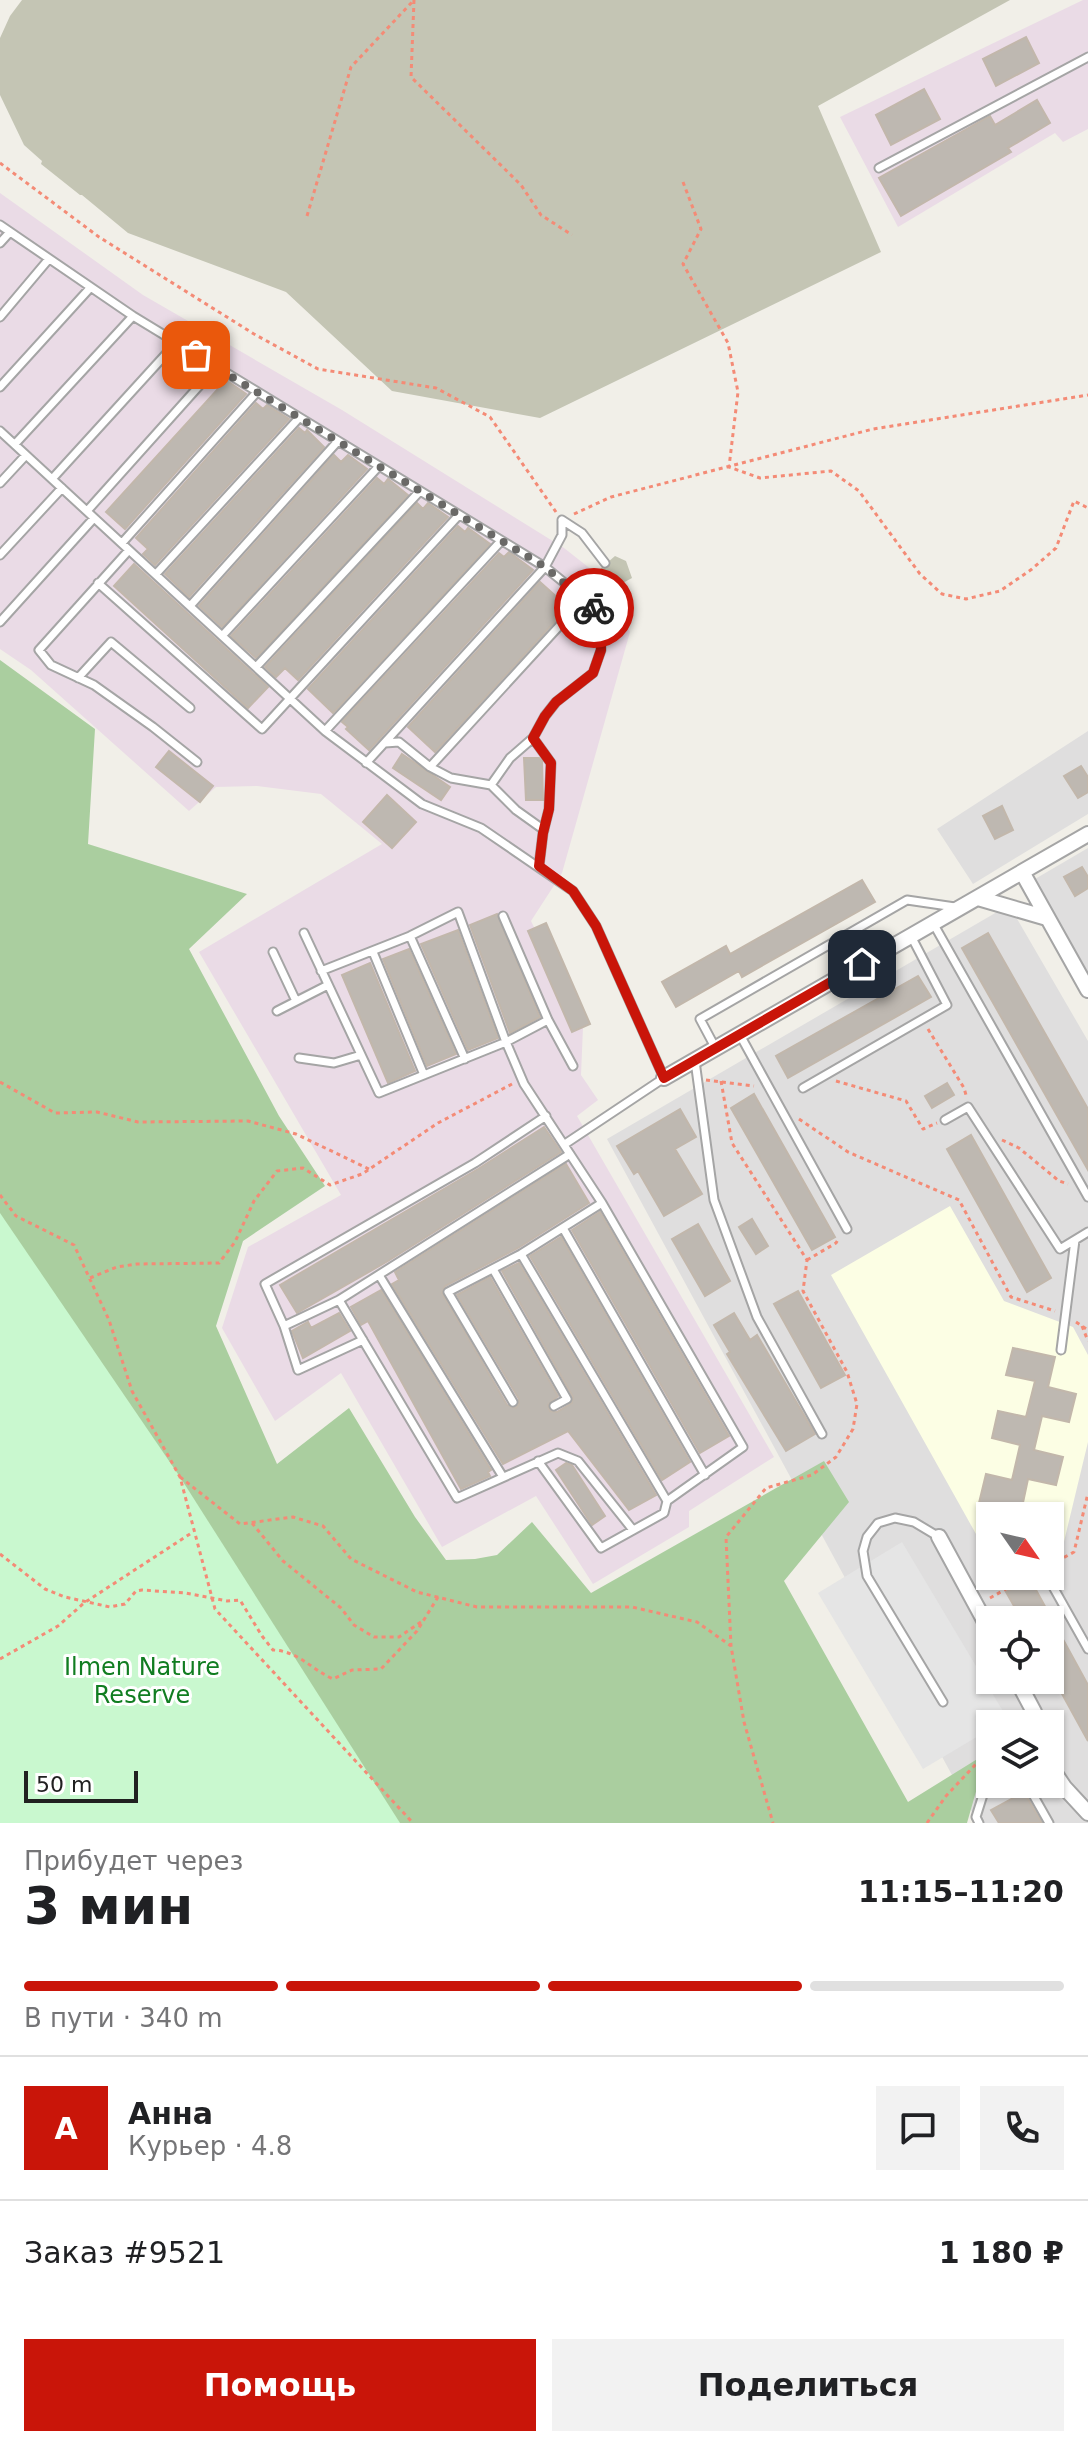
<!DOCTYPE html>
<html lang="ru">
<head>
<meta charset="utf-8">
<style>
	:root { --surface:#fff; --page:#f2f2f2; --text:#202124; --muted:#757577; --line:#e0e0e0; --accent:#c91509 }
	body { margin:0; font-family:"DejaVu Sans",sans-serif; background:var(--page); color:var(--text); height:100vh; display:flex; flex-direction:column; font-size:30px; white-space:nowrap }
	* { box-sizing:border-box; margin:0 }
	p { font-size:26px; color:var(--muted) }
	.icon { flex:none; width:44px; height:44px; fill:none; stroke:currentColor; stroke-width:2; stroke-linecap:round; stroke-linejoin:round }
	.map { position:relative; height:1823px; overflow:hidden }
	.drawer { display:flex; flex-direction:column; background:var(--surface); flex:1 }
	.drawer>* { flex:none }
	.needle { width:52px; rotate:124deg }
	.buttons { position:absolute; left:976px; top:1502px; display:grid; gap:16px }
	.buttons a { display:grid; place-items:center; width:88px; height:88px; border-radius:0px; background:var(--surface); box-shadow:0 2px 6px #0004; font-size:40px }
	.scale { position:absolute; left:24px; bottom:20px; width:114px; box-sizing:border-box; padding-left:8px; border:4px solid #212121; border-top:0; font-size:22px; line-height:28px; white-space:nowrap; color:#212121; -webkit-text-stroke:6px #fff; paint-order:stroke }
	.pin { position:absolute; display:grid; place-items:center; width:68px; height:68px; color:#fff; margin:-34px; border-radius:16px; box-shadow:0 4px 12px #0006 }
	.courier { position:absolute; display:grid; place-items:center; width:80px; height:80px; margin:-40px; border:6px solid #c91509; border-radius:50%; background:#fff; color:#222; box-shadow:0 2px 10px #0007 }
	.summary em { font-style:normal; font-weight:700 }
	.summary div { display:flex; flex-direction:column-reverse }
	.summary { display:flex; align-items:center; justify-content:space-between; height:136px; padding:0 24px }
	h1 { font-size:52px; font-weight:700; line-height:60px }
	.bar { display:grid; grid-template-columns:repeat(4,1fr); gap:12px 8px; align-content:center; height:96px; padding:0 24px }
	.bar i { height:10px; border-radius:6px; background:var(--line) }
	.bar .current { background:var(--accent) }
	.bar p { grid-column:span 4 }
	.line { display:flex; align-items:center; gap:20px; padding:0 24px; border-top:2px solid var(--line) }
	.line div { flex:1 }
	.round { display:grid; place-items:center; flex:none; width:84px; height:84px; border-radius:0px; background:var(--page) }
	.action { display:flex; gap:16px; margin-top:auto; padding:16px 24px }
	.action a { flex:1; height:92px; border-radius:0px; background:var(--accent); color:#fff; font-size:32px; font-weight:700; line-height:92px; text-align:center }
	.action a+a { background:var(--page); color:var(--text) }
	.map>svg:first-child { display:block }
</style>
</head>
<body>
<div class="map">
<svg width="1088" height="1823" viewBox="0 0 1088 1823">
	<rect width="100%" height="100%" fill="#f1efe8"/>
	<path fill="#dfdede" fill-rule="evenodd" d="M 1088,731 L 1088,814 L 973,884 L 937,829 Z
		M 1088,848 L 1088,972 L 1035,879 Z
		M 1009,905 L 1088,1041 L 1088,1823 L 978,1823 L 607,1139 ZM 990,1516 L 1050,1516 L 1050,1576 L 990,1576 ZM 990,1620 L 1050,1620 L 1050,1680 L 990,1680 ZM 990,1724 L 1050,1724 L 1050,1784 L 990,1784 Z"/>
	<path fill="#eadbe6" d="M 1083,0 L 1088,0 L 1088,129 L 1063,142 L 1055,133 L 898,227 L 840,117 Z
		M 0,193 L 143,295 L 342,410 L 564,548 L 592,570 L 630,632 L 562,873 L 531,921 L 583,1027 L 581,1075 L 598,1100 L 577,1116 L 774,1457 L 689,1511 L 689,1527 L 593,1584 L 536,1496 L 442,1547 L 341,1373 L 275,1421 L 222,1328 L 248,1247 L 341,1195 L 199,952 L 382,844 L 321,794 L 257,786 L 216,787 L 189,811 L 31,670 L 0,649 Z"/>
	<path fill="#fcfee4" d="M 950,1206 L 1004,1301 L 1073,1327 L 1088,1355 L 1088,1442 L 1061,1554 L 1050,1560 L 1050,1516 L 990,1516 L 990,1559 L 831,1275 Z"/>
	<path fill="#c4c5b4" d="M 22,0 L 1010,0 L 818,106 L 881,252 L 540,418 L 392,391 L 286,292 L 128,233 L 82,195 L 80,195 L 41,164 L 42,161 L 24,145 L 0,95 L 0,38 L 10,16 Z
		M 615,556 L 626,561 L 632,578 L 610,590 L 604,580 L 601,568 Z"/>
	<path fill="#aace9f" d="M 0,660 L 95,729 L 88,844 L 247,894 L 189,949 L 279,1116 L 325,1186 L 243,1241 L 216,1326 L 277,1464 L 349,1408 L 415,1517 L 446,1560 L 475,1559 L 497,1555 L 532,1522 L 591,1593 L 824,1461 L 849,1502 L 784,1581 L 908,1802 L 987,1753 L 967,1823 L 0,1823 Z"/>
	<path fill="#c9f8cf" d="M 0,1213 L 180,1477 L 400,1823 L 0,1823 Z"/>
	<path fill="#e5e5e5" d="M 902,1542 L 1007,1718 L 998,1724 L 990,1724 L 990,1729 L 923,1769 L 818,1593 Z"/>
	<path fill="#beb8b1" stroke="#c2b7ab" stroke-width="2" d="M 1026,37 L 1039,63 L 996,86 L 983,59 Z
		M 924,89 L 940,119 L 891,145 L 876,115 Z
		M 1037,100 L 1050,123 L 1008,148 L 1011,152 L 901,216 L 879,178 L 990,116 L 995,125 Z
		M 226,380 L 246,394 L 125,529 L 106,512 Z
		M 256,403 L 263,409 L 267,405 L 289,419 L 155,565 L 143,554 L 148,549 L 136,538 Z
		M 299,428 L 305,433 L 307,430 L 324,447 L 189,597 L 165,574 Z
		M 334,455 L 341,462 L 348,455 L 367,469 L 222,627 L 199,606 Z
		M 377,478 L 384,484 L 388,479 L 408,495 L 256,658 L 231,636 Z
		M 417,503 L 423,509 L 428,503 L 448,517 L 298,680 L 285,668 L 276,677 L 265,667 Z
		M 458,526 L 465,532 L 468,528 L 490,544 L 333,713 L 308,689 Z
		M 509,552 L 533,570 L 369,750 L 346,729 L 348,727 L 342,722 L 499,553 L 504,557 Z
		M 134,564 L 268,687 L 248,708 L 114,586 Z
		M 540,582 L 568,607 L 435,752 L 408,727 Z
		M 169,751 L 213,786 L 200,802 L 156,767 Z
		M 402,754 L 450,787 L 441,800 L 393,768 Z
		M 524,758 L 539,758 L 542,761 L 543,800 L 526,800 Z
		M 1081,766 L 1088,777 L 1088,792 L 1078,798 L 1064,776 Z
		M 387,795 L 416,822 L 392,848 L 363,822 Z
		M 1002,806 L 1013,830 L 995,839 L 983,816 Z
		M 1082,867 L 1088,877 L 1088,888 L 1075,896 L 1064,877 Z
		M 862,880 L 875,902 L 742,977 L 739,971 L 676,1007 L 662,982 L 726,946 L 730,954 Z
		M 497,914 L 540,1017 L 510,1033 L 470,925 Z
		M 546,923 L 590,1024 L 572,1032 L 528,931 Z
		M 458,930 L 498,1038 L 468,1050 L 421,944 Z
		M 988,933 L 1088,1109 L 1088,1170 L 962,948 Z
		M 409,949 L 456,1054 L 427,1066 L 383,959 Z
		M 370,963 L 415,1071 L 388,1083 L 342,975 Z
		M 918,976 L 931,997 L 788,1078 L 776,1056 Z
		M 947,1083 L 954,1095 L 932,1108 L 925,1096 Z
		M 754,1094 L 835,1237 L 812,1250 L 731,1108 Z
		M 680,1109 L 696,1137 L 675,1149 L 702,1194 L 664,1216 L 638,1171 L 634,1174 L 617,1146 Z
		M 544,1127 L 561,1152 L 388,1261 L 297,1313 L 280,1285 L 478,1169 Z
		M 971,1135 L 1051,1278 L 1027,1292 L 947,1149 Z
		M 566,1164 L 589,1203 L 518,1248 L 445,1286 L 442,1293 L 507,1405 L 516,1408 L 519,1404 L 519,1399 L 457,1295 L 490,1277 L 558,1396 L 548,1405 L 550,1411 L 557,1412 L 572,1403 L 573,1397 L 502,1271 L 519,1263 L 656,1495 L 629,1510 L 568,1431 L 503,1464 L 392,1284 L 399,1280 L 395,1272 Z
		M 600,1212 L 729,1436 L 700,1453 L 572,1230 Z
		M 752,1219 L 768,1246 L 756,1254 L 739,1227 Z
		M 698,1224 L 730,1281 L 705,1296 L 672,1239 Z
		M 561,1237 L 690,1462 L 662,1480 L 530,1256 Z
		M 381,1290 L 491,1470 L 488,1472 L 490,1476 L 461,1489 L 368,1321 L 361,1325 L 351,1307 Z
		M 798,1291 L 845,1375 L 821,1388 L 774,1304 Z
		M 339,1313 L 350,1331 L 303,1358 L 292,1331 L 308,1322 L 311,1328 Z
		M 734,1313 L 750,1340 L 757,1335 L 815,1434 L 786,1451 L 727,1354 L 730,1352 L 714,1325 Z
		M 1013,1348 L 1055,1357 L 1048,1387 L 1076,1394 L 1069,1422 L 1042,1416 L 1034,1450 L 1063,1457 L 1056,1485 L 1028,1479 L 1021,1512 L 979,1503 L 986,1474 L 1012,1480 L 1020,1445 L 992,1438 L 998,1411 L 1026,1417 L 1035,1381 L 1006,1375 Z
		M 566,1463 L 572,1465 L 605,1516 L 592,1525 L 556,1470 Z
		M 1030,1579 L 1088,1685 L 1088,1741 L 1050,1672 L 1050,1620 L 1022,1620 L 1006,1592 Z
		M 1024,1792 L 1042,1823 L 999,1823 L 991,1810 Z"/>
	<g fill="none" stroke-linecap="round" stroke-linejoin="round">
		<g stroke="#a5a5a5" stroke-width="11">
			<path id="lane" d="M 879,168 L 1088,57
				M 0,225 L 133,316 L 545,567 L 600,612 L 601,650 L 593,673 L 556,702 L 545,716 L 533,738 L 510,758 L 491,785
				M 0,243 L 10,232
				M 0,317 L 48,260
				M 0,387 L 90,288
				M 0,431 L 325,731 L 422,804 L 481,828 L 573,891 L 596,926 L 664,1078 L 565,1144
				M 15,444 L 133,316
				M 52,479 L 176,343
				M 0,483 L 26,455
				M 87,511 L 216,367
				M 562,520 L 582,533 L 605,563
				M 122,543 L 257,392
				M 129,550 L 39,650 L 51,665 L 94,685 L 153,727 L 197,762
				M 0,555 L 62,488
				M 156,574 L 299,418
				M 98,583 L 262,729 L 459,515
				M 190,606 L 338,441
				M 0,622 L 94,518
				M 222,636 L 379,466
				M 256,667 L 420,491
				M 78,678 L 111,642 L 190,708
				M 325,731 L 501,541
				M 533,738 L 551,763 L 549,809 L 543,833 L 539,866
				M 385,743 L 399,742 L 430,767 L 451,778 L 491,785 L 516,810 L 544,830
				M 366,763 L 545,567 L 562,535 L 562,520
				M 430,767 L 584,599
				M 503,916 L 548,1020 L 573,1066
				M 933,923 L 1088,1197
				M 304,933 L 379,1093 L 506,1042 L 548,1020
				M 410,936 L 465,1059
				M 273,952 L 296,1001
				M 373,952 L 424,1075
				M 321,971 L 410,936 L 458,912 L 506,1042 L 524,1084 L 602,1203 L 743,1447 L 667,1501
				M 277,1011 L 328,985
				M 740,1035 L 847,1229
				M 716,1049 L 700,1019 L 907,900 L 955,907
				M 299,1058 L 334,1063 L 361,1055
				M 695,1061 L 714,1200 L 757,1317 L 822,1434
				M 803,1088 L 947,1005 L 911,936
				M 945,1120 L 968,1107 L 1060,1249 L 1088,1232
				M 563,1228 L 705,1475
				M 521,1254 L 667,1501 L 664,1513 L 601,1548 L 538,1461
				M 493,1269 L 567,1399 L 554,1406
				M 379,1275 L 503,1477
				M 339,1300 L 457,1498 L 558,1453 L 578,1461 L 633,1530
				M 284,1326 L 339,1300 L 570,1154
				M 363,1340 L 298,1370 L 284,1326 L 265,1284 L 475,1163 L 546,1116
				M 1061,1350 L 1075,1240
				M 513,1402 L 448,1292 L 521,1254 L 602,1203
				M 939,1537 L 914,1522 L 895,1518 L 878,1523 L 867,1537 L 863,1551 L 867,1576 L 943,1702
				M 1047,1576 L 1088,1649
				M 1027,1784 L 1049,1823
				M 979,1823 L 976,1817 L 987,1782 L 990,1781"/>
		</g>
		<g stroke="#a5a5a5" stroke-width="18">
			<path id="street" d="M 1022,872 L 1088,990
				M 978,898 L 1047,918
				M 664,1078 L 1088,834
				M 939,1537 L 990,1631
				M 1017,1680 L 1034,1712 L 1037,1724
				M 1050,1766 L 1064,1787 L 1088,1813"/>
		</g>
		<path stroke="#f48b76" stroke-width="3" stroke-dasharray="4 4" stroke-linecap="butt" d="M 414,0 L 411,77 L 521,185 L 541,215 L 572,235
			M 0,163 L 99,237 L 254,334 L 318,369 L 436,388 L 490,417 L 556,512
			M 683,182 L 701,229 L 683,264 L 728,343 L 738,392 L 729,467 L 760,478 L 831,471 L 859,491 L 920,574 L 942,594 L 966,599 L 1000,591 L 1032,569 L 1056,548 L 1074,501 L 1088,508
			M 307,216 L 351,67 L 414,0
			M 574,514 L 611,497 L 873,429 L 1088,395
			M 928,1029 L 964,1088 L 966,1095
			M 706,1080 L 754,1086
			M 721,1081 L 732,1143 L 807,1260 L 803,1291 L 847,1372 L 857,1404 L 853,1429 L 836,1457 L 812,1475 L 766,1488 L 726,1537 L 731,1646 L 744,1722 L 773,1823
			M 836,1081 L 906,1101 L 923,1129 L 937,1123
			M 0,1082 L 55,1113 L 97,1112 L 138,1122 L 248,1121 L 296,1134 L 369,1169
			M 799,1119 L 848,1152 L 959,1200 L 1011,1297 L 1055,1311
			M 1002,1140 L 1019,1148 L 1059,1181 L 1068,1184
			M 0,1195 L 16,1216 L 74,1245 L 109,1320 L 132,1391 L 180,1477 L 215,1609 L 413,1823
			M 807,1260 L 836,1243 L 839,1238
			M 90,1278 L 117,1267 L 137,1264 L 219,1263 L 235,1242 L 254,1201 L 277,1171 L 303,1168 L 330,1185 L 362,1174 L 438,1123 L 512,1084
			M 1076,1322 L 1088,1330
			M 1082,1326 L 1088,1341
			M 180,1477 L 240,1524 L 293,1517 L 323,1526 L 351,1559 L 417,1592 L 477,1607 L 632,1607 L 697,1622 L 731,1646
			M 252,1523 L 283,1561 L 341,1608 L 354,1625 L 374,1637 L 399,1637 L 421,1622
			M 0,1554 L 45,1589 L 65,1597 L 110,1607 L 125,1604 L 136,1591 L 142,1590 L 185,1593 L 227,1601 L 240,1600 L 262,1636 L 273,1650 C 298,1651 311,1669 333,1679 L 352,1670 L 381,1669 L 417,1631 L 438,1597
			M 1050,1565 L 1074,1552 L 1088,1493
			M 990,1598 L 1029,1576
			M 0,1659 L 58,1626 L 84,1603 L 193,1532
			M 927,1823 L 946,1796 L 990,1749"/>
		<use href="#lane" stroke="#fff" stroke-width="7"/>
		<use href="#street" stroke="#fff" stroke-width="14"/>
	</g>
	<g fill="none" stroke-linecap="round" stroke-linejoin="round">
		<path stroke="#6a6967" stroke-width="8" stroke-dasharray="0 14.4" d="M 196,355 L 545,567 L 594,608"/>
		<path stroke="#c91509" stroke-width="10" d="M 594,608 L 600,612 L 601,650 L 593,673 L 556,702 L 545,716 L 533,738 L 551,763 L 549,809 L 543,833 L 539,866 L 573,891 L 596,926 L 664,1078 L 862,964"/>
	</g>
	<g text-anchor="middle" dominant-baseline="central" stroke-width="6" stroke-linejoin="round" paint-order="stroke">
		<g font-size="24" fill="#117d21" stroke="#fff">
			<text x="142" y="1667">Ilmen Nature<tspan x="142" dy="28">Reserve</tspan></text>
		</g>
	</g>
</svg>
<div class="buttons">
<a><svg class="needle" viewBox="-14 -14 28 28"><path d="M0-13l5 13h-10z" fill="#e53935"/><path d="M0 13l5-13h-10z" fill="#757577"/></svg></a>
<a><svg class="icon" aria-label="locate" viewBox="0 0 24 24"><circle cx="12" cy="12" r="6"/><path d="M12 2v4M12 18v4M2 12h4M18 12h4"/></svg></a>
<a><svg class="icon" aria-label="layers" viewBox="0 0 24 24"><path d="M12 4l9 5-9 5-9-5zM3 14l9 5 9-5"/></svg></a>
</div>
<div class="scale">50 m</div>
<div class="pin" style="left:196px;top:355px;background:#ea580c"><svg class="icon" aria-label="bag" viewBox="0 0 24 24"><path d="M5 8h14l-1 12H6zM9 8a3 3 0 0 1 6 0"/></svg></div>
<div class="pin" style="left:862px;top:964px;background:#1f2937"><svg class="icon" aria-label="home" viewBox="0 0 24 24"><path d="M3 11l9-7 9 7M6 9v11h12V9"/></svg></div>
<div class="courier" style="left:594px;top:608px"><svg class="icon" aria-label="bike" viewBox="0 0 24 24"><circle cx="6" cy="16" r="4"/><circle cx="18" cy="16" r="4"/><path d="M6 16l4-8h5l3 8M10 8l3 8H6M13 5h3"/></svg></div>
</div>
<section class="drawer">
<div class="summary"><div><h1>3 мин</h1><p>Прибудет через</p></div><em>11:15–11:20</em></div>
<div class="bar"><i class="current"></i><i class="current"></i><i class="current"></i><i></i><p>В пути · 340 m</p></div>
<div class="line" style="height:144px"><b class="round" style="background:var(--accent);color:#fff">А</b><div><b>Анна</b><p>Курьер · 4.8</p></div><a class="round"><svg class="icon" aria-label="chat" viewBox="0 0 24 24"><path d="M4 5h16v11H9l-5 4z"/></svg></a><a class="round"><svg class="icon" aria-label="phone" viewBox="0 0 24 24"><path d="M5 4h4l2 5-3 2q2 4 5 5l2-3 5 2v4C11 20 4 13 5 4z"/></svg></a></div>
<div class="line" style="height:104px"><div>Заказ #9521</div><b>1 180 ₽</b></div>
<div class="action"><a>Помощь</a><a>Поделиться</a></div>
</section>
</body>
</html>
